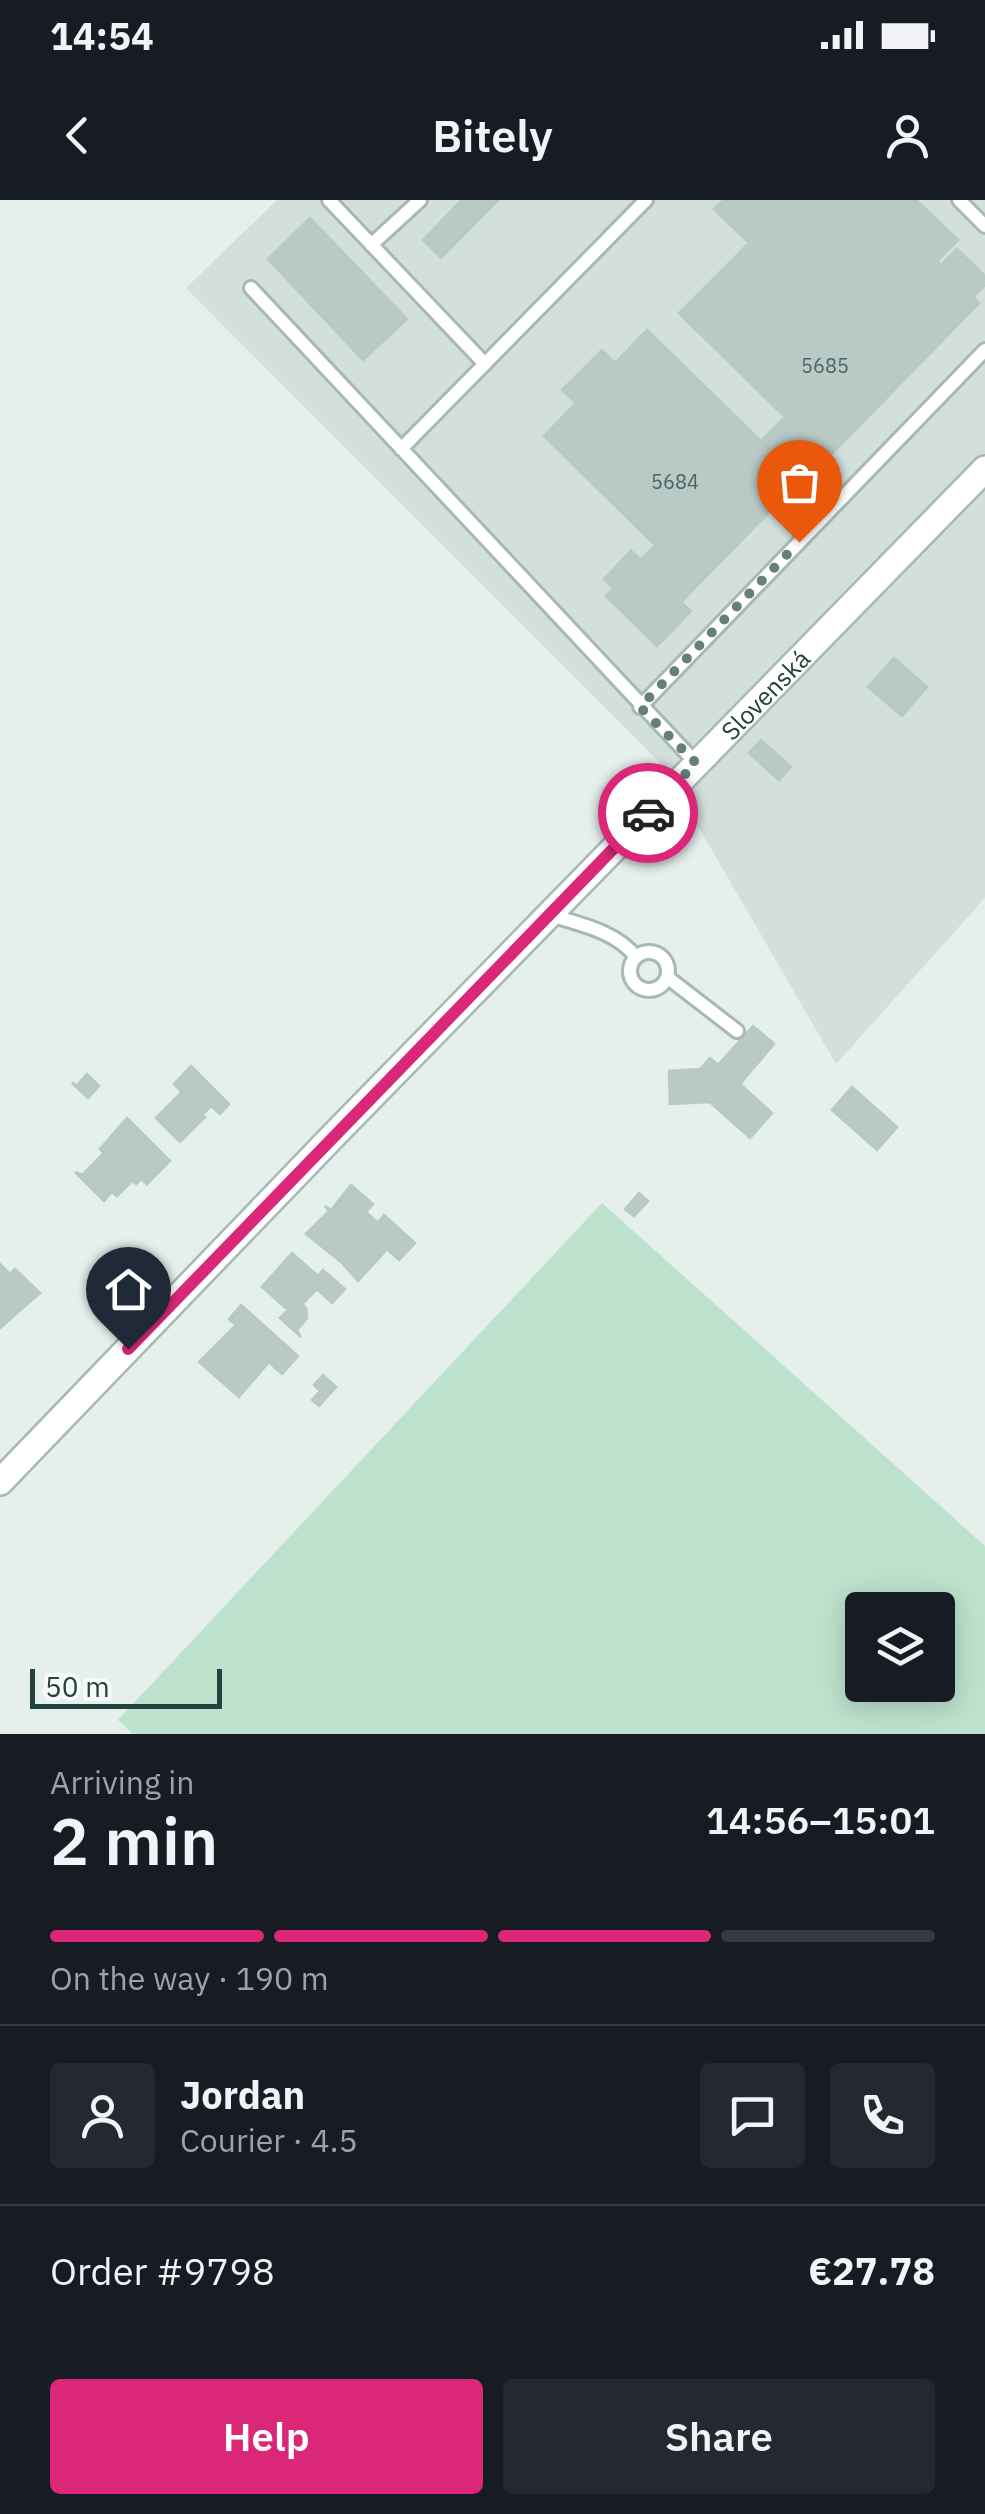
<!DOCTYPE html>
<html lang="en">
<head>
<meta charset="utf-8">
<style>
	:root { --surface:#171b24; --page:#242831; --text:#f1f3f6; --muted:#9ea1a6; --line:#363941; --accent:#db2777 }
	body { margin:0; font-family:"IBM Plex Sans",sans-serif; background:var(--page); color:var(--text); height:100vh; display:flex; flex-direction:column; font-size:38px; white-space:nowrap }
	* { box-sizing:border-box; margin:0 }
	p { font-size:32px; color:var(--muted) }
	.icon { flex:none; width:55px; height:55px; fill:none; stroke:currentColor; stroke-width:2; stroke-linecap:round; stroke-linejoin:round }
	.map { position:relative; height:1534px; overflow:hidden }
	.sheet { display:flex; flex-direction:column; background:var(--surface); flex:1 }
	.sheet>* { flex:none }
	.fabs { position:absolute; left:845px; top:1392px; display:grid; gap:20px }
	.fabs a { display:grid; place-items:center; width:110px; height:110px; border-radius:10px; background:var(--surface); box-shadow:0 5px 25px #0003; font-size:50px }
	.scale { position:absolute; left:30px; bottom:25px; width:192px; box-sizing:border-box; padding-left:10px; border:5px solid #224340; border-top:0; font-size:28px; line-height:35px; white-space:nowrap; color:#224340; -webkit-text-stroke:8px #f6fbf9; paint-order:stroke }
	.pin { position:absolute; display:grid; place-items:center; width:85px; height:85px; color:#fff; margin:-102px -42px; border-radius:50% 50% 50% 0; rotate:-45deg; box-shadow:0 0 10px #0007 }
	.pin .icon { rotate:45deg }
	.courier { position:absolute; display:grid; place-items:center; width:100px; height:100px; margin:-50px; border:8px solid #db2777; border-radius:50%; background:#fff; color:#222; box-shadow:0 2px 12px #0007 }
	.overview em { font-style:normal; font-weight:600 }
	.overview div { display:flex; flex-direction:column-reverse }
	.overview { display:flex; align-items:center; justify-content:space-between; height:170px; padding:0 50px }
	h1 { font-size:65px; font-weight:600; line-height:75px }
	.bar { display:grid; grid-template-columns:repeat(4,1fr); gap:15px 10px; align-content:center; height:120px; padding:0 50px }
	.bar i { height:12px; border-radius:8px; background:var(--line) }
	.bar .active { background:var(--accent) }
	.bar p { grid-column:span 4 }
	.line { display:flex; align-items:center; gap:25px; padding:0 50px; border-top:2px solid var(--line) }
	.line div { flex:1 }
	.round { display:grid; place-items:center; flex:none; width:105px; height:105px; border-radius:10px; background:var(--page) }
	.action { display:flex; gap:20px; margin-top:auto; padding:20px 50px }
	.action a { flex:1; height:115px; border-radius:10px; background:var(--accent); color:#fff; font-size:40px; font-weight:600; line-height:115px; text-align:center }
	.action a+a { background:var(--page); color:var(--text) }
	.status { display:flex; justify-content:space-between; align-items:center; height:70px; padding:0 50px; background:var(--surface); direction:ltr }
	.status svg { height:28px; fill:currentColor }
	header { display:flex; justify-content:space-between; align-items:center; height:130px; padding:0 50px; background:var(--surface); font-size:45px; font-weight:600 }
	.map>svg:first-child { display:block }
</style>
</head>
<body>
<div class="status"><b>14:54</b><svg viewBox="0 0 49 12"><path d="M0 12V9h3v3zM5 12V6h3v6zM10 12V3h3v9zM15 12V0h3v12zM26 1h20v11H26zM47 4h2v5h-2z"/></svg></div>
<header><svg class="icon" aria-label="back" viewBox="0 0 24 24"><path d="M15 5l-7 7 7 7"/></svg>Bitely<svg class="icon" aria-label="person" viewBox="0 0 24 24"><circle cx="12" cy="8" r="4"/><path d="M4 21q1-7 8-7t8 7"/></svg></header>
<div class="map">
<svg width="985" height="1534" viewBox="0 0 985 1534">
	<rect width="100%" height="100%" fill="#e5efec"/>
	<path fill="#d2dfdc" d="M 277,0 L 985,0 L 985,698 L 836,864 L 663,566 L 186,88 Z"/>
	<path fill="#bce2cd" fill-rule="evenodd" d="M 602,1003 L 985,1346 L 985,1534 L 133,1534 L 118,1520 ZM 862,1410 L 938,1410 L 938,1485 L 862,1485 Z"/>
	<path fill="#b9cac6" stroke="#b6c9c5" stroke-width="2.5" d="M 462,0 L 498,0 L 441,58 L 423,40 Z
		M 724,0 L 916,0 L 958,40 L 937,61 L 979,103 L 783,304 L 740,262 L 785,217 L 679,113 L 749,43 L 714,9 Z
		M 310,18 L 407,119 L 363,160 L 268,59 Z
		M 957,49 L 985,76 L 985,85 L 973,97 L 941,65 Z
		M 647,130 L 761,241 L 740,262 L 780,301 L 681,402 L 691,411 L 657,446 L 606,396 L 655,345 L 544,236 L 576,203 L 562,190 L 602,150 L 615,163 Z
		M 631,351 L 641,360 L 613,388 L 604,379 Z
		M 894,458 L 927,487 L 902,516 L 868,487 Z
		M 761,540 L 791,567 L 779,580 L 749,553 Z
		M 753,826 L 774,844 L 740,884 L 772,913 L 750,938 L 710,902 L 670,904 L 669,871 L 700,869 L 710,858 L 718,865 Z
		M 191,866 L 229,904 L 220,914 L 211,906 L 202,915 L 205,917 L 180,942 L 156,918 L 182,892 L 174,884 Z
		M 87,874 L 99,886 L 88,898 L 72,883 L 77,885 Z
		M 852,887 L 897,927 L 877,950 L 832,910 Z
		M 127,918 L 170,961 L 147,984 L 141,979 L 136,984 L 132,981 L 117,996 L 112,992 L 104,1001 L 75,972 L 82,975 L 104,953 L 100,949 Z
		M 351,985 L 373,1004 L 366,1012 L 378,1023 L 384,1015 L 415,1043 L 399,1060 L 387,1049 L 380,1057 L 325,1006 L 331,1010 Z
		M 639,993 L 648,1001 L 634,1016 L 625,1009 Z
		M 325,1006 L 380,1057 L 358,1081 L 341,1062 L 306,1034 L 329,1011 Z
		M 292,1053 L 318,1076 L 323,1070 L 345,1089 L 332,1103 L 317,1089 L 302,1104 L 306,1108 L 307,1118 L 297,1130 L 301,1137 L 280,1118 L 288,1110 L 262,1087 Z
		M 0,1064 L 10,1074 L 15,1069 L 40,1093 L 0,1128 Z
		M 241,1105 L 298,1156 L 282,1174 L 269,1162 L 239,1197 L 199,1162 L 236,1125 L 229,1119 Z
		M 323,1175 L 336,1187 L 319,1206 L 312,1200 L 320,1191 L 314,1185 Z"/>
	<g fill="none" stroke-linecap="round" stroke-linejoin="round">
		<g stroke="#a7b8b5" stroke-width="18">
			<path id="lane" d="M 329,0 L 485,164
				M 959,0 L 985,26
				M 371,45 L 420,0
				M 251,88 L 696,563
				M 401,249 L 646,0
				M 640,507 L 985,150
				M 550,715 C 579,724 616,731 636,757
				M630 771a19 19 0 1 1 38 0a19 19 0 1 1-38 0Z
				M 667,777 L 737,831"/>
		</g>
		<g stroke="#a7b8b5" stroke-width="30">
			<g id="street">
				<path id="s1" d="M 0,1282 L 334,935 L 985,269"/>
			</g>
		</g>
		<use href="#lane" stroke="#fff" stroke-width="12"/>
		<use href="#street" stroke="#fff" stroke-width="25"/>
	</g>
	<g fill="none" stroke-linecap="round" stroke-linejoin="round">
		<path stroke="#667f7c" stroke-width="10" stroke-dasharray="0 18" d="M 648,613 L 696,563 L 640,507 L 799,342"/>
		<path stroke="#db2777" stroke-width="12" d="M 128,1149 L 648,613"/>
	</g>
	<g text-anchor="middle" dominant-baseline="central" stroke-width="9" stroke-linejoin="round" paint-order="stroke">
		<g font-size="20" fill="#486562">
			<text x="825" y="165">5685</text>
			<text x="675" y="281">5684</text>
		</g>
		<g font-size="25" fill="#224340" stroke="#f6fbf9">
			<text stroke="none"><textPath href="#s1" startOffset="1098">Slovenská</textPath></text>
		</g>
	</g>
</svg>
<div class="fabs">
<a><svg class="icon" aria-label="layers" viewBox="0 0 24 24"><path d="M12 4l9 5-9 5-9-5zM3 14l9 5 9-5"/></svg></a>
</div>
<div class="scale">50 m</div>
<div class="pin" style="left:799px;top:342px;background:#ea580c"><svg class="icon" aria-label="bag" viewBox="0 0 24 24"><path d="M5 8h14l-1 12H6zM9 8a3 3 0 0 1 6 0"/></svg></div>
<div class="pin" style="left:128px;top:1149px;background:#1f2937"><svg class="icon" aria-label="home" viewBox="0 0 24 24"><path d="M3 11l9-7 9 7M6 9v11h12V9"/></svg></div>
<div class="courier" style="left:648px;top:613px"><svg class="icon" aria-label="car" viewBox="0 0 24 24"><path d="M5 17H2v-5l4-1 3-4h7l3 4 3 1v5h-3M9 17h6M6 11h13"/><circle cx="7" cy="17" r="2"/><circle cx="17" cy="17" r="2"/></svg></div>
</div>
<section class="sheet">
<div class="overview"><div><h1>2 min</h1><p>Arriving in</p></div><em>14:56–15:01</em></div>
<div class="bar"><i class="active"></i><i class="active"></i><i class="active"></i><i></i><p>On the way · 190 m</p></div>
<div class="line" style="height:180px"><a class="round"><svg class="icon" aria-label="person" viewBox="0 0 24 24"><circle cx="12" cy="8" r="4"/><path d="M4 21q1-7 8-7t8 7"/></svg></a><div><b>Jordan</b><p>Courier · 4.5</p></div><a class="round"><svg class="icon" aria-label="chat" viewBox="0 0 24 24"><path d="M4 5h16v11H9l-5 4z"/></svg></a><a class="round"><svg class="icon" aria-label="phone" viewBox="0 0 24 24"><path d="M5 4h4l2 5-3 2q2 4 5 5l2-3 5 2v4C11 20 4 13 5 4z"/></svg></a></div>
<div class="line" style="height:130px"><div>Order #9798</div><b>€27.78</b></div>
<div class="action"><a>Help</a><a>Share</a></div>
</section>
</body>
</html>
